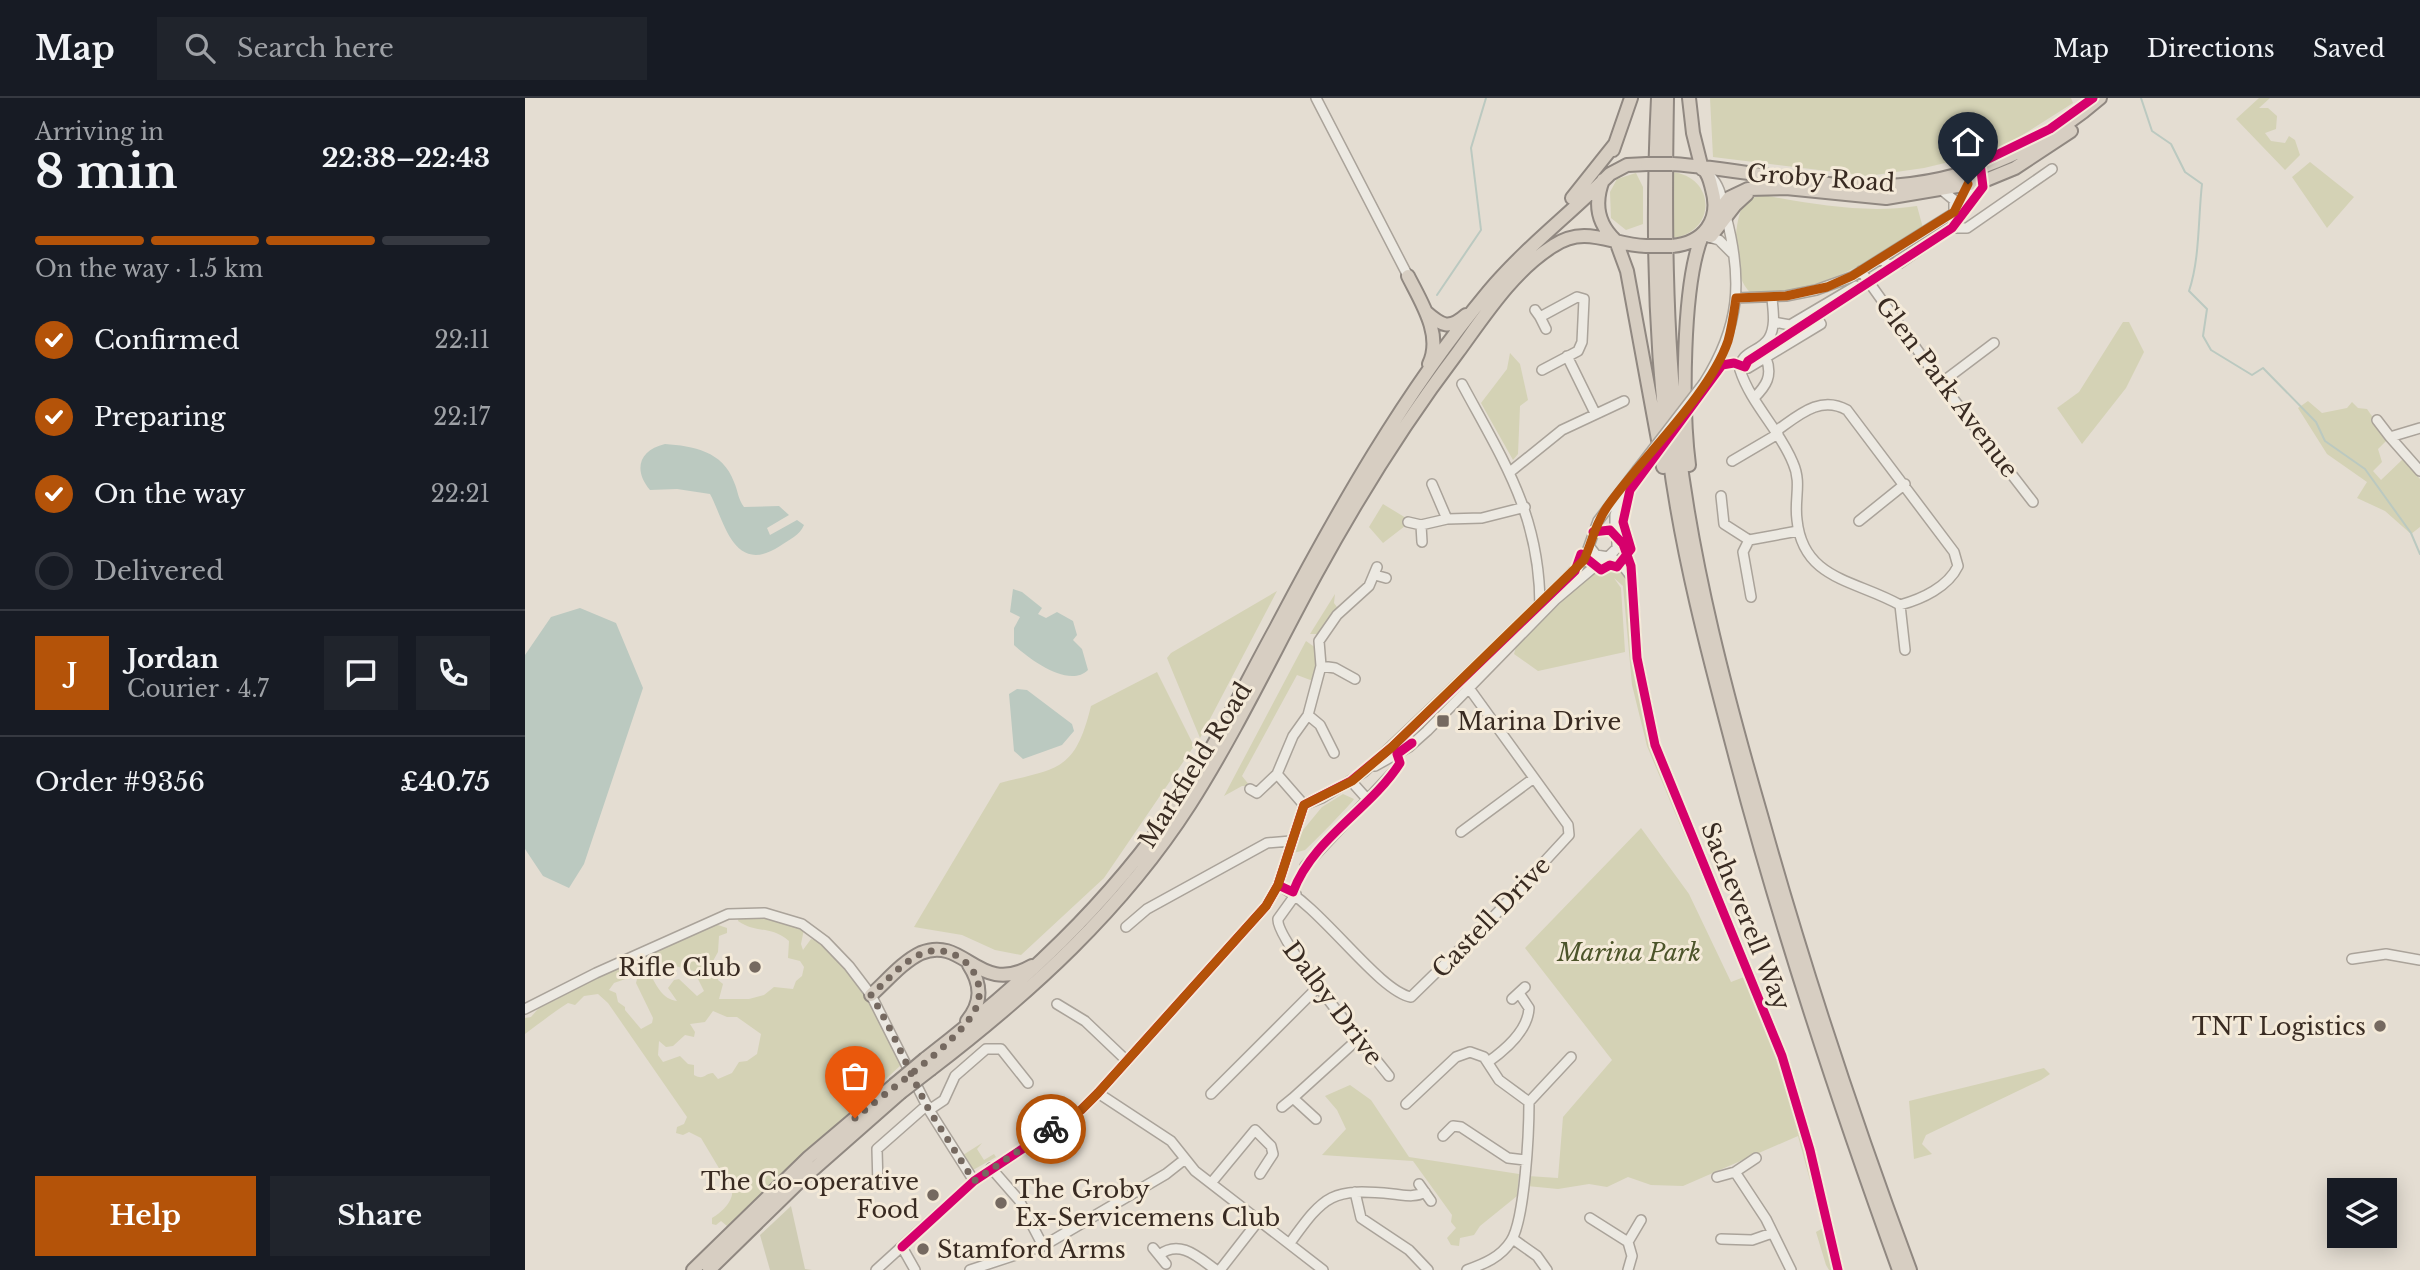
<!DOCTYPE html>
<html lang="en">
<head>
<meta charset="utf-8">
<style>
	:root { --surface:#171b24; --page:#20242c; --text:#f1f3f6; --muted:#9ea1a6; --line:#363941; --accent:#b45309 }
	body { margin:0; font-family:"Libre Baskerville",serif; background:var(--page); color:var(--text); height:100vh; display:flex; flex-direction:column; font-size:26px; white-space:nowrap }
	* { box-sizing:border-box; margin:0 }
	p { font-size:23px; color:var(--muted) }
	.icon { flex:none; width:38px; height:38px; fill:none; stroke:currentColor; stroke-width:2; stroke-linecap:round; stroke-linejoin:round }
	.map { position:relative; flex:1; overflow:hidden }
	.details { display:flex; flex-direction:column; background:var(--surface); width:525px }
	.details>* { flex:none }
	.tools { position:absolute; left:1802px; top:1080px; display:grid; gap:14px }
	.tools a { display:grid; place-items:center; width:70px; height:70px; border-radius:0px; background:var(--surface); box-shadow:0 4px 18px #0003; font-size:35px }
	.pin { position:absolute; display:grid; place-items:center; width:60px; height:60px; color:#fff; margin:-72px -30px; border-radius:50% 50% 50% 0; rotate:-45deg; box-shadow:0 0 7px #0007 }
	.pin .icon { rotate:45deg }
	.courier { position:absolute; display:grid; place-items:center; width:70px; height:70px; margin:-35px; border:5px solid #b45309; border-radius:50%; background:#fff; color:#222; box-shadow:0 2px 9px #0007 }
	.summary em { font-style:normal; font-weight:700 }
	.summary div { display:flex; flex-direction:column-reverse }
	.summary { display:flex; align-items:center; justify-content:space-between; height:119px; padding:0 35px }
	h1 { font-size:46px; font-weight:700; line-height:52px }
	.bar { display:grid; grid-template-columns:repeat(4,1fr); gap:10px 7px; align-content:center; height:84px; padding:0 35px }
	.bar i { height:9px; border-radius:5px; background:var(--line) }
	.bar .current { background:var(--accent) }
	.bar p { grid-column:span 4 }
	.line { display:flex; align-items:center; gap:18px; padding:0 35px; border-top:2px solid var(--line) }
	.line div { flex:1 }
	.round { display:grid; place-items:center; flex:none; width:74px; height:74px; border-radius:0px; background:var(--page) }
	ol { padding:0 35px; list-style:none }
	li { display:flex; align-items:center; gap:21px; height:77px }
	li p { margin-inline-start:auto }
	li .icon { padding:7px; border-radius:50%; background:var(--accent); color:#fff; stroke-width:4 }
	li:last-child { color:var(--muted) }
	li i { width:38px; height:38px; border:4px solid var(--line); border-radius:50% }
	.cta { display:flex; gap:14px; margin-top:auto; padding:14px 35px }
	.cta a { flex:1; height:80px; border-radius:0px; background:var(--accent); color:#fff; font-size:28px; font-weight:700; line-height:80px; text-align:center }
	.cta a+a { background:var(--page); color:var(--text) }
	header { display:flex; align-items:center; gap:42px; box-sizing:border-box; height:98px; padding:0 35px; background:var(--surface); border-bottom:2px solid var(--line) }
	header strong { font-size:33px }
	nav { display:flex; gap:38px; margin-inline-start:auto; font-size:24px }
	.search { width:490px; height:63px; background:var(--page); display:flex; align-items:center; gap:18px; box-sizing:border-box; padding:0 24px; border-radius:0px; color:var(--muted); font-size:26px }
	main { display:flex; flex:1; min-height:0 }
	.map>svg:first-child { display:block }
</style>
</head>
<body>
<header>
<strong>Map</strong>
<div class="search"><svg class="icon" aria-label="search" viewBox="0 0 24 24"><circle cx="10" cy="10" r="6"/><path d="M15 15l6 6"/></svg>Search here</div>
<nav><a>Map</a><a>Directions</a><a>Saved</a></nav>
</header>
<main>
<section class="details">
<div class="summary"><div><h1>8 min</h1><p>Arriving in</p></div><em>22:38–22:43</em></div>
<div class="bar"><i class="current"></i><i class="current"></i><i class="current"></i><i></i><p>On the way · 1.5 km</p></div>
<ol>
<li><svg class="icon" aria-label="check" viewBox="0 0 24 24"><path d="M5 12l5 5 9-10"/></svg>Confirmed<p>22:11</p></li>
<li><svg class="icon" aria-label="check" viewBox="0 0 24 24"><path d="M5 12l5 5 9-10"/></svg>Preparing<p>22:17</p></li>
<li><svg class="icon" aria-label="check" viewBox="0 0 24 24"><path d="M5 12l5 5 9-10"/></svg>On the way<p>22:21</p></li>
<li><i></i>Delivered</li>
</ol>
<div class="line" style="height:126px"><b class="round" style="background:var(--accent);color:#fff">J</b><div><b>Jordan</b><p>Courier · 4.7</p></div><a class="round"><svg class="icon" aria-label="chat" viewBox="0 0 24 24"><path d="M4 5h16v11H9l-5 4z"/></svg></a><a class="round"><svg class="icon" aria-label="phone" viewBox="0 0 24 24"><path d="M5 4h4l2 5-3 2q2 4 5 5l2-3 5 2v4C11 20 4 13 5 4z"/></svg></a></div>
<div class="line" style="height:91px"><div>Order #9356</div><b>£40.75</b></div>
<div class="cta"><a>Help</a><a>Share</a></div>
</section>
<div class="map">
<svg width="1895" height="1172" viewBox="0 0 1895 1172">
	<rect width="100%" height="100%" fill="#e4ddd2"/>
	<path fill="#d4d2b5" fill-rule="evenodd" d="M 1185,0 L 1546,0 L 1548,5 L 1474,52 L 1399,70 L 1343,78 L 1188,59 Z
		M 1734,0 L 1745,0 L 1734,10 L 1743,10 L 1752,18 L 1751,31 L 1740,35 L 1746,43 L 1760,45 L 1764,38 L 1770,42 L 1775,57 L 1760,72 L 1711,21 Z
		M 1785,64 L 1829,99 L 1802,130 L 1767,79 Z
		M 1146,74 C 1192,78 1192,136 1146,140 Z
		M 1111,75 L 1118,89 L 1118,126 L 1101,132 L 1086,120 L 1085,94 L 1092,81 Z
		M 1237,97 C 1288,106 1340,116 1392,108 L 1398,130 C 1348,163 1289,198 1226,195 C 1206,179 1207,121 1221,102 Z
		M 1598,224 L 1604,224 L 1619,254 L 1601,290 L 1557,346 L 1532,310 L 1554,294 Z
		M 985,255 L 995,266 L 1003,302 L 995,308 L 993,356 L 988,362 L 956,305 L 982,271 Z
		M 1783,303 L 1797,315 L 1822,310 L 1827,304 L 1833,310 L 1842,311 L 1863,341 L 1853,351 L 1857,364 L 1848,373 L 1856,382 L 1878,361 L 1895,381 L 1895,429 L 1886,436 L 1860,413 L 1832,400 L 1842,384 L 1802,356 L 1773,310 Z
		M 858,406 L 881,420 L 880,428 L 858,445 L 844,429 Z
		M 1084,465 L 1092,466 L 1103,484 L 1110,575 L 1126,646 L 1223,878 L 1253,959 L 1288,1076 L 1309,1172 L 1304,1172 L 1301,1167 L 1291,1134 L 1298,1130 L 1273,1038 L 1158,1088 L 1126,1087 L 1103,1079 L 1082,1089 L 1064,1086 L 1033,1091 L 1002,1088 L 1003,1078 L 1033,1080 L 1038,1019 L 1087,962 L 1000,850 L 1116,730 L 1164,796 L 1206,884 L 1219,879 L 1122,648 L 1107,587 L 1098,488 L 1089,480 L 1096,490 L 1100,554 L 1013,573 L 989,556 L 992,545 L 999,541 L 1064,477 Z
		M 752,493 L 675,640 L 642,560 L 646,555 Z
		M 810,496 L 809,505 L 814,512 L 792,536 L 785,536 Z
		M 781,543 L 791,550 L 793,558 L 788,583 L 772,577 L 717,678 L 725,688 L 717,688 L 699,698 Z
		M 632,574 L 669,648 L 579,780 L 496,857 L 470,852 L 437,837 L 389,829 L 475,685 C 534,670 550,673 566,608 Z
		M 818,696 L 829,701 C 827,705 786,747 780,752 C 777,753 772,754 768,755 L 778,732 L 797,709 Z
		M 235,817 L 279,831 L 276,846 L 278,852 L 286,841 L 299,845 L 340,893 L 339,897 L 369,948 L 376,967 L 202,1128 L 196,1123 L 191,1127 L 187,1126 L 187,1120 C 196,1115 209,1103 207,1092 L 176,1040 L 164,1034 L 158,1037 L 151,1035 L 152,1029 L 159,1026 L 162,1019 L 83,905 L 73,896 L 59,898 L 50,907 L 43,905 C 27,915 15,925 0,936 L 0,920 L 6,919 L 18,905 L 31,902 L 49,889 L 97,868 L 106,875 L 103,880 L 89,885 L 84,892 L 91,895 L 93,904 L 100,909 L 100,912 L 116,931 L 127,925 L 128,920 L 111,885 L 114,873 L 125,876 C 132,888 137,901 152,903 L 143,890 L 149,882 L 154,881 L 172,898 L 179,893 L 169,873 L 150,868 L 134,868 L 124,857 C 145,844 170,839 190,826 L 202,830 L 202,835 L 194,838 L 193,854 L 188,863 L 194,873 L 193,882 L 198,886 L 194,901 L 224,901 L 239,897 L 249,889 L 268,891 L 271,883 L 277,878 L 279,869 L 275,863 L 263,860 L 264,843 C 245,827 232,836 213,823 L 214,818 ZM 188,913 L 202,919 L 212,919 L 236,936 L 232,956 L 222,963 L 214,964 L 207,975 L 193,981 L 188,975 C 180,975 179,983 169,977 L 169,967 L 163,966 L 155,958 L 138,964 L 133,957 L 134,943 L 141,949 L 148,948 L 160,937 L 169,939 L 170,934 L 165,926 L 180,924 Z
		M 1519,970 L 1525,976 L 1516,982 L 1401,1037 L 1397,1046 L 1407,1056 L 1389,1061 L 1384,1003 Z
		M 825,987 L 846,1002 L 884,1059 L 994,1076 L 992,1098 L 955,1128 L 949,1137 L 935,1140 L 934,1148 L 926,1147 L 922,1140 L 931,1130 L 926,1124 L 927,1117 L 888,1063 L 797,1057 L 821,1031 L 812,1012 L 800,998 Z
		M 457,1045 L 452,1051 L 459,1062 L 469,1056 L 471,1059 L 448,1072 L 438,1057 Z"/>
	<path fill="#cfccb4" d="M 266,1108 L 280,1171 L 287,1172 L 245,1172 L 235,1137 Z"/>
	<path fill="#bbc9c0" d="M 140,346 C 168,348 198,353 209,384 C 213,393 213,401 219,409 L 254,408 L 264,417 L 242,430 L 245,437 L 272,422 L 279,427 C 275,437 264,442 255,448 C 208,479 199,421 185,396 L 152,391 L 125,392 C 108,372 114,352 140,346 Z
		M 488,491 L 497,494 L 517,510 L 513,516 L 521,520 L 532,514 L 548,523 L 552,537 L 548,542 L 557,551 L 563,572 C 544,591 504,561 489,547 L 489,530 L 495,519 L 485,514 Z
		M 55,510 L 91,525 L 118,590 L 59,766 L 44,790 L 18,778 L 0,751 L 0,557 L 26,519 Z
		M 492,591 L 502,592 L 547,626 L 549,633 L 537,647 L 498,661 L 489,653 L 484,596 Z"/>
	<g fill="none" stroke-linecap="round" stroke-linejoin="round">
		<path stroke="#bbc9c0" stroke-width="2" d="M 1616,0 L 1627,33 L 1646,46 L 1660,74 L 1677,86 C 1673,121 1675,160 1664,193 L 1682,211 L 1678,238 L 1686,252 L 1727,277 L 1738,270 L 1791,324 L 1800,343 L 1840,371 L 1886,435 L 1895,456
			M 912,197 L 956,132 L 946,50 L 961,0"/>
		<g stroke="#aaa39a" stroke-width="12">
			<path id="minor" d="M 791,0 L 883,178
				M 1427,130 L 1442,130 L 1527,71
				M 1180,138 L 1194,142 L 1207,155
				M 1357,161 L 1363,167 L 1375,165 L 1430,127 L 1434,122 L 1429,115 L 1429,102 L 1418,93
				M 1336,173 L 1416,285 L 1508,404
				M 1211,200 L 1261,198 L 1291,192 L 1327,179 L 1429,115 L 1456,84
				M 1247,200 C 1248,213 1251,228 1244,240 C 1235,255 1215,252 1215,272 C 1226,306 1255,332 1268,365 C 1277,385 1269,401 1272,422 C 1278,482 1331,482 1375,507 C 1397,501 1423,489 1433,468 L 1429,454 L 1322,312 C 1295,297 1274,317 1251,333
				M 1010,212 L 1015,219 L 1052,199 L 1059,201 L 1057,244 L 1053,253 L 1017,272
				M 1015,219 L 1021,231
				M 1249,224 L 1265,227 L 1331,188
				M 1042,258 L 1070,315
				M 1223,270 L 1296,226 L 1289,215
				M 1179,285 C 1215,228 1218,183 1201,118 C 1197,104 1196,88 1185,78
				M 1416,285 L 1469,245
				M 937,286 C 979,364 1015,417 1015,509
				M 1229,300 C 1241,288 1248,278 1241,260
				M 1852,322 L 1865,339
				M 1895,330 L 1865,339 L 1895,373
				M 1207,363 L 1253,336
				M 985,374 L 1037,332 L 1099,303
				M 907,386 L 922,421
				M 1196,398 L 1199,426 L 1224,442 L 1273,433
				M 1334,423 L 1380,386
				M 883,424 L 896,427 L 922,421 L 957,420 L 1000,409
				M 896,427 L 897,444
				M 1068,434 L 1085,432 L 1098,446 L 1106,468 L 1112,560 L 1130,647 L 1257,958 L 1285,1052 L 1313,1172
				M 1090,437 L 1090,417 L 1097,395
				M 1224,442 L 1218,454 L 1226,499
				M 1064,448 L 1071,457 L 1083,459 L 1092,450 L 1092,439
				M 1083,459 L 1095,464 L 1105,477
				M 850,477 L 861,480
				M 1375,507 L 1380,552
				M 796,568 L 810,570 L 830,581
				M 941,586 L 1043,727 L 1044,737
				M 783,617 L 795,627 L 809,655
				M 850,668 L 884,649 L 902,633 L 1030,502 L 1081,459
				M 752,676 L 779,707
				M 826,683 L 843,702
				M 725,691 L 732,695 L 752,676 L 768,638 L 783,617 L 796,568 L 794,543 L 812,517 L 844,488 L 852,469
				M 936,734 L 1009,680
				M 780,768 L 870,672
				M 753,787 C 795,807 853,893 886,899 L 972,815 L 1044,737
				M 771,796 L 753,821 C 750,841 846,955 864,978
				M 601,829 L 622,811 L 742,745 L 766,743
				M 1827,861 L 1861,856 L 1895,862
				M 987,901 L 1000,889
				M 532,906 L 560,923 L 602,963
				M 0,911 L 71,875 L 203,816 L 240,815 L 277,826 L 300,843 L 324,868 L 346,897 L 404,1012 L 449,1083
				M 963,964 C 980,952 1003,932 1004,910 L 994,895
				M 573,995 L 646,1043 L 670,1073 L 798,1172
				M 686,996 L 792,890
				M 1004,1004 L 1046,959
				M 881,1006 L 931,959 L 945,954 L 959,959 L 974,982 L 1004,1004 C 1004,1033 1000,1121 986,1143 C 976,1159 959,1166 942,1172
				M 757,1009 L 768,1000
				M 404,1012 L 419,1002 L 430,978 L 461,951 L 476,951 L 503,985
				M 791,1021 L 768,1000 L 833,941
				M 918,1038 L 928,1028 L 936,1029 L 983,1060 L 1000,1062
				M 466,1070 L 494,1102 L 518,1148
				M 1210,1074 L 1241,1121 L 1266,1172
				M 1192,1079 L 1210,1074 L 1231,1060
				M 687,1084 L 730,1032 L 746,1048 L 748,1056 L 735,1076
				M 894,1086 L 906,1103
				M 353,1088 L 352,1051 L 402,1007
				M 830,1094 L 836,1120 L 884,1152 L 903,1172
				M 1065,1120 L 1103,1144 L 1107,1158 L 1103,1172
				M 988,1141 L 1012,1158 L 1022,1172
				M 1196,1141 L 1227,1142 L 1247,1135
				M 1103,1144 L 1116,1122
				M 765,1145 C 800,1096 807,1090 868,1096 C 879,1097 890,1100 900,1094
				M 377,1149 L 390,1172
				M 628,1150 L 641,1166
				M 634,1157 C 655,1141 673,1159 691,1172
				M 351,1172 L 449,1083 L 556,1012 L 573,995 L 741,808 L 753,787 L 779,707 L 797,700 L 839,674 L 1035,488 L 1059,462 L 1073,423 L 1112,372
				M 445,1172 L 518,1148 L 641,1076 L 660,1061
				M 695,1172 L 734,1122"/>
		</g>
		<g stroke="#908881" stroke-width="16">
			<path id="highway" d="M 1133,0 C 1127,119 1129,238 1144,357 C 1157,457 1183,555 1209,653 C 1255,829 1312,1001 1374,1172
				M 1142,0 C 1140,116 1140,230 1153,345 C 1168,471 1201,596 1236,717 C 1279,871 1329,1022 1385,1172
				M 1164,0 L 1168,35 L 1177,71
				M 1088,52 L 1106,0
				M 1147,66 C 1207,70 1266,84 1326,88 C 1418,93 1506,60 1575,0
				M 1078,82 C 1069,105 1072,125 1090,142
				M 1047,100 L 1090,46
				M 1189,119 L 1204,100 L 1223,91 L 1261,90 L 1361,100 L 1456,84 L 1490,70 L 1546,33
				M 1186,138 L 1210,107 L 1222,96
				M 1091,143 L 1102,173 L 1138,369
				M 1147,148 C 1179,145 1196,122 1187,91 C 1185,83 1184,76 1178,71
				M 883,178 C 896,204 918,237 904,266
				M 901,214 C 917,228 924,232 941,217
				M 1164,367 C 1157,313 1157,187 1177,138
				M 346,897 C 361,884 377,864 396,855 C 440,837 453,899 507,868
				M 442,923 C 457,905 457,887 444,867
				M 400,961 C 497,886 584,806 654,703 C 691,648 719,588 751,530 C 812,414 879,295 963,194 C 1000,150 1045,116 1085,76 L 1102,67 L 1122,66
				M 406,971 C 505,895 597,812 665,706 C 712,632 749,553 791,476 C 833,399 880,324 933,254 C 960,217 988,173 1028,148 C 1061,126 1086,147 1121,148
				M 168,1172 L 284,1059 L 369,987
				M 184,1172 L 275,1083 L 375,995"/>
		</g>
		<use href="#minor" stroke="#ece9e2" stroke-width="9"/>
		<use href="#highway" stroke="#d7cec2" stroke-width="12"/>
		<g stroke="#aaa39a" stroke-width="12" stroke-linecap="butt">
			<path id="minor-bridge" d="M 1112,372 L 1179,285"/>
		</g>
		<g stroke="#908881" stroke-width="16" stroke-linecap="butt">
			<path id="highway-bridge" d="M 1122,66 L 1147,66
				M 1121,148 L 1147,148
				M 369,987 L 400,961
				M 375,995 L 406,971"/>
		</g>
		<use href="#minor-bridge" stroke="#ece9e2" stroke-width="9"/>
		<use href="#highway-bridge" stroke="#d7cec2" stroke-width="12"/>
		<g stroke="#f4ead9" stroke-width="13">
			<path id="cycleway" d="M 1068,434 L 1085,432 L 1098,446 L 1106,468 L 1112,560 L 1130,647 L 1257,958 L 1285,1052 L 1313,1172
				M 753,787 L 768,794 C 788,740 845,712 875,665 L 872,656 L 887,645
				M 377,1149 L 449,1083 L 556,1012 L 573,995 L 741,808 L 753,787 L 779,707 L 826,683 L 867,649 L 1050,473 L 1056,456 L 1076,472 L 1085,467 L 1092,469 L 1106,451 L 1098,424 L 1105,392 L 1197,267 L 1209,265 L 1220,269 L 1223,263 L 1427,130 L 1458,89 L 1455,65 L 1525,31 L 1568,0"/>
		</g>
		<use href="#cycleway" stroke="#d6006c" stroke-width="9"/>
	</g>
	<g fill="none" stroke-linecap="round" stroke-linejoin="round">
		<path stroke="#756960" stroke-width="7" stroke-dasharray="0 12.6" d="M 330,1020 C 361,994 433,945 450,912 C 467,878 430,841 396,856 C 377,864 361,884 346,897 C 369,934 384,974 404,1012 L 449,1083 L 526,1031"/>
		<path stroke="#b45309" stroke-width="9" d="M 526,1031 L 556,1012 L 573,995 L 741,808 L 753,787 L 779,707 L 827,683 L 867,649 L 1059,462 C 1068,442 1069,428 1082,409 C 1116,360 1184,298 1203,243 C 1207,229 1209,214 1211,200 L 1261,198 L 1302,189 L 1327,178 L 1429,114 L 1443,86"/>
	</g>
	<g fill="#756960" stroke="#f4ead9" stroke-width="2.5">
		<rect x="911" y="616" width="14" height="14" rx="3.5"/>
		<circle cx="230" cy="869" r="7"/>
		<circle cx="1855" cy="928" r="7"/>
		<circle cx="408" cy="1097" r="7"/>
		<circle cx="476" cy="1105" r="7"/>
		<circle cx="398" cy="1151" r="7"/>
	</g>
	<g text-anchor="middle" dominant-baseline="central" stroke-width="6" stroke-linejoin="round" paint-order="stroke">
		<g font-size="24" fill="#392b22" stroke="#f4ead9">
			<text transform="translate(1296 80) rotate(4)">Groby Road</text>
			<text transform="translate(1422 289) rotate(53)">Glen Park Avenue</text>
			<text transform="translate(670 667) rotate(-58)">Markfield Road</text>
			<text transform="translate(1221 818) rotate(68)">Sacheverell Way</text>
			<text transform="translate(966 819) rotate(-46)">Castell Drive</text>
			<text transform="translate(808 905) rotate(53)">Dalby Drive</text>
		</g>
		<g font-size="24" fill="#392b22" stroke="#f4ead9" text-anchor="start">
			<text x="932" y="623">Marina Drive</text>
			<text x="216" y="869" text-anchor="end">Rifle Club</text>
			<text x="1841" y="928" text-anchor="end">TNT Logistics</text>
			<text x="394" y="1083" text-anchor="end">The Co-operative<tspan x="394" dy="28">Food</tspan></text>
			<text x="490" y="1091">The Groby<tspan x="490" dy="28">Ex-Servicemens Club</tspan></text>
			<text x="412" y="1151">Stamford Arms</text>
		</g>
		<g font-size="24" font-style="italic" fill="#4c542a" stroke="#f4ead9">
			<text x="1104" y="854">Marina Park</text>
		</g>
	</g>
</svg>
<div class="tools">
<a><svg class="icon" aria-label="layers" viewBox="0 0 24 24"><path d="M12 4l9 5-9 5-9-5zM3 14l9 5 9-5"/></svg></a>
</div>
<div class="pin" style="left:330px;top:1020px;background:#ea580c"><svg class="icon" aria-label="bag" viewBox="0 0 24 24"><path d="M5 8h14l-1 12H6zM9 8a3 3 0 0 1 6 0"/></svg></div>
<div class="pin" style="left:1443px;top:86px;background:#1f2937"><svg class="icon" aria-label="home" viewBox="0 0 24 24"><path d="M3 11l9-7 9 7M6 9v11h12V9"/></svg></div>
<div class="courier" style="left:526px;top:1031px"><svg class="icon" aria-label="bike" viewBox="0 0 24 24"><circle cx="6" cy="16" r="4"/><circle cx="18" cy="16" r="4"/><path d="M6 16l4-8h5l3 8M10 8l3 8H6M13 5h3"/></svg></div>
</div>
</main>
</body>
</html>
